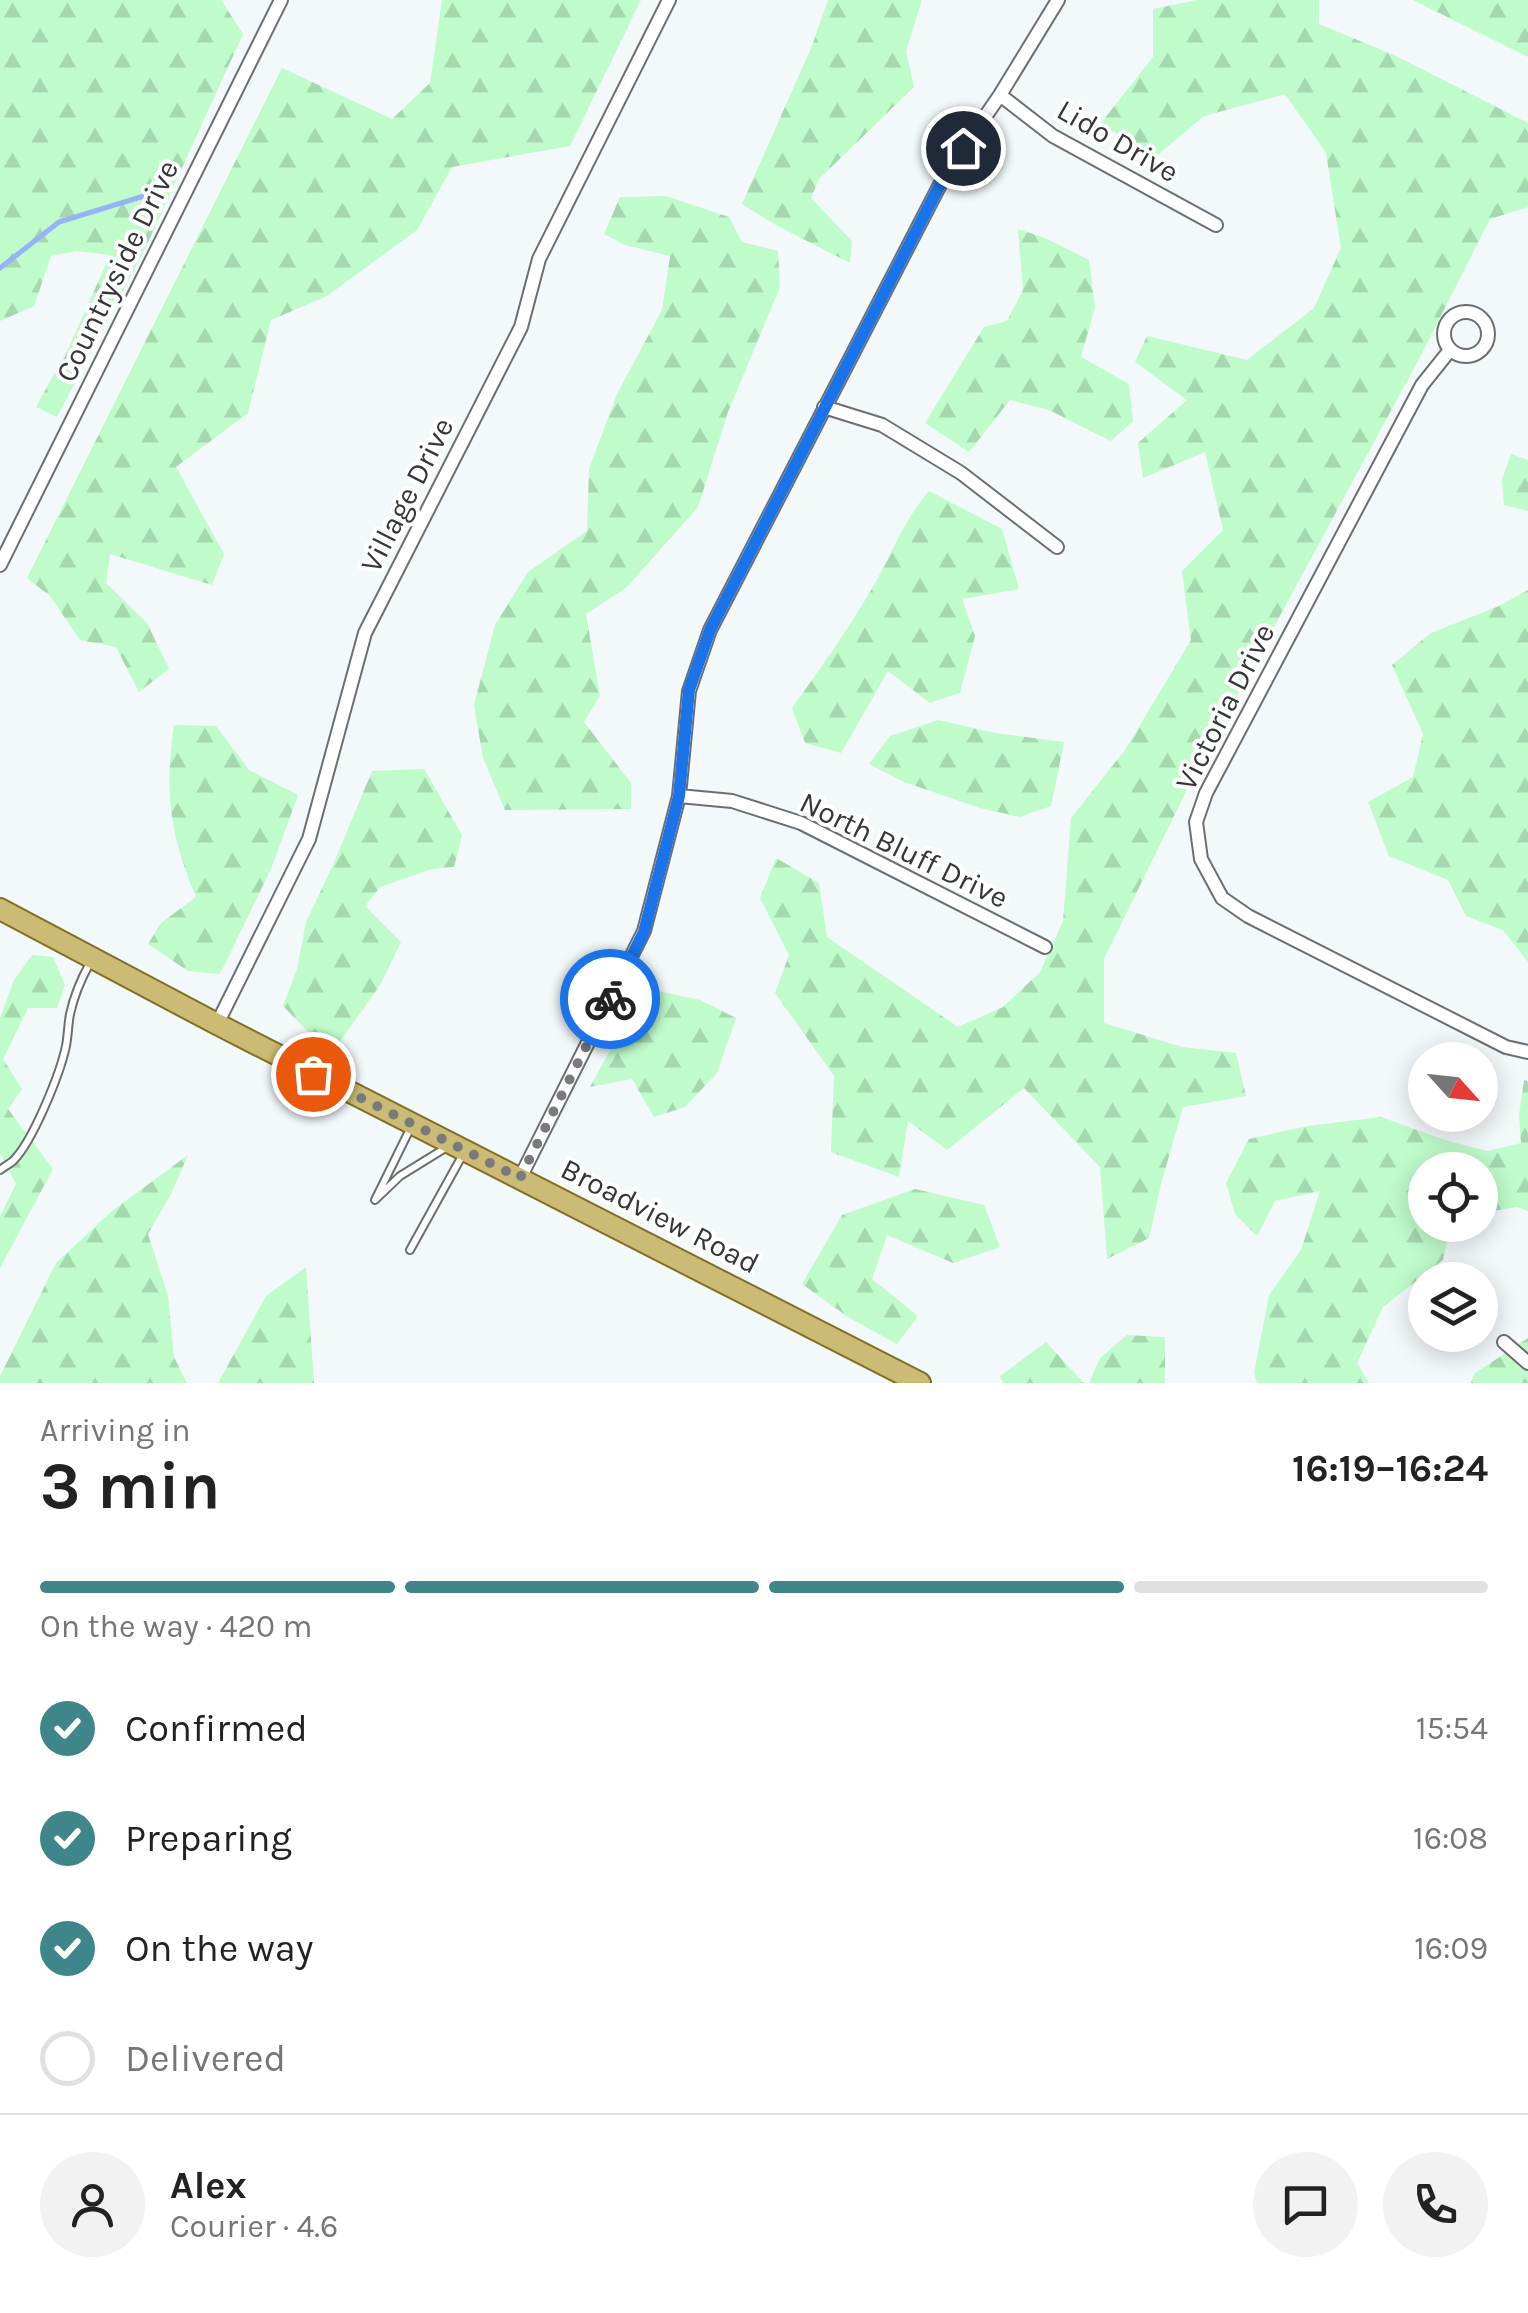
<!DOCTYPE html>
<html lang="en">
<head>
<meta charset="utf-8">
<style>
	:root { --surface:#fff; --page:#f2f2f2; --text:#222; --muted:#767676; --line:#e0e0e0; --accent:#3e8689 }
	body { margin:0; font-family:Karla,sans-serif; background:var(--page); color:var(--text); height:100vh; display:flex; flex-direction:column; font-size:38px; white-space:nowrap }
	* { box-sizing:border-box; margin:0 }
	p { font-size:32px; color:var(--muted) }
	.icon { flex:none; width:55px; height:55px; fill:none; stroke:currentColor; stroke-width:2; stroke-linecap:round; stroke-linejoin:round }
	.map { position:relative; height:1383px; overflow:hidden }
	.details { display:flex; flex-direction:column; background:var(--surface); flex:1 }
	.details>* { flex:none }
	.needle { width:65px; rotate:117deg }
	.controls { position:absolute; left:1408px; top:1042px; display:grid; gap:20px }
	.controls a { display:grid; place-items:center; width:90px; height:90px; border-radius:50%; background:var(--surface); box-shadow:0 5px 25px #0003; font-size:50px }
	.pin { position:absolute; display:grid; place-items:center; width:85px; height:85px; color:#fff; margin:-42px; border:5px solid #fff; border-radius:50%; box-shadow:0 2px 10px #0007 }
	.courier { position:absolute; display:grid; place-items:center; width:100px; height:100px; margin:-50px; border:8px solid #1a73e8; border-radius:50%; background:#fff; color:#222; box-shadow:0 2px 12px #0007 }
	.head em { font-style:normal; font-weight:700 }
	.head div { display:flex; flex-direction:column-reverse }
	.head { display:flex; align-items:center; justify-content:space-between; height:170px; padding:0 40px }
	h1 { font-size:65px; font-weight:700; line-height:75px }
	.bar { display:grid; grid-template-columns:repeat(4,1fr); gap:15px 10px; align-content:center; height:120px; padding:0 40px }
	.bar i { height:12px; border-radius:8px; background:var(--line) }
	.bar .on { background:var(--accent) }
	.bar p { grid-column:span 4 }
	.line { display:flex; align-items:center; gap:25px; padding:0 40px; border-top:2px solid var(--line) }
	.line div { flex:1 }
	.round { display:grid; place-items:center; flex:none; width:105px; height:105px; border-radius:52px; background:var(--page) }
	ol { padding:0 40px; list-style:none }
	li { display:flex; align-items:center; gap:30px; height:110px }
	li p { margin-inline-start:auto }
	li .icon { padding:10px; border-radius:50%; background:var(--accent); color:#fff; stroke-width:4 }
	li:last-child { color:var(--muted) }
	li i { width:55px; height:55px; border:5px solid var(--line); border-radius:50% }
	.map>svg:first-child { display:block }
</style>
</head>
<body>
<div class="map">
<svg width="1528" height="1383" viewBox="0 0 1528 1383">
	<defs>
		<pattern id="forest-firs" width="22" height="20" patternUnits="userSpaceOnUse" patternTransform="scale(2.5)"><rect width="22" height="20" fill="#bffbcb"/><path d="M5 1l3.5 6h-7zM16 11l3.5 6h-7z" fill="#a5d8af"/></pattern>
	</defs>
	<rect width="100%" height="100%" fill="#f3f8fb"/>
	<path fill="url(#forest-firs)" d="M 0,0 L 221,0 L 243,34 L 145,249 L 57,417 L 36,407 L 69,347 L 110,255 L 76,251 L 51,256 L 34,306 L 0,321 Z
		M 442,0 L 641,0 L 570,146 L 452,167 L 417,230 L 327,296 L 271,320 L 248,413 L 176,467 L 224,554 L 212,585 L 110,554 L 106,583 L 147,623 L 169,669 L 139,692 L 116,647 L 80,640 L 50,596 L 27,578 L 282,68 L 392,119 L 430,83 Z
		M 828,0 L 922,0 L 906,51 L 914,87 L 819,179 L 811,198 L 852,241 L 850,263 L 774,224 L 742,204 L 812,46 Z
		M 1197,0 L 1319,0 L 1319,24 L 1396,56 L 1528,123 L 1528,207 L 1490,219 L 1420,357 L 1195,773 L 1104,959 L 1104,1023 L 1182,1047 L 1236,1053 L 1246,1096 L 1183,1107 L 1161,1184 L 1149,1238 L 1107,1259 L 1100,1167 L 1024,1088 L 947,1150 L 908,1121 L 899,1177 L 831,1152 L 834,1076 L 775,993 L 789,955 L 760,898 L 776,858 L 819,883 L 827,937 L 958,1027 L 1003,1007 L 1040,972 L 1063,921 L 1071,818 L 1125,750 L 1191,640 L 1182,571 L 1223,530 L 1205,452 L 1143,478 L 1138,443 L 1187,400 L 1135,362 L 1147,336 L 1247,360 L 1314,308 L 1341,248 L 1326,153 L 1285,94 L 1204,116 L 1153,159 L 1101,123 L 1153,57 L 1153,9 Z
		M 1413,0 L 1528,0 L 1528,57 Z
		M 666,196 L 729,217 L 742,242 L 778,251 L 780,287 L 728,412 L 698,507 L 627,587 L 586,614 L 600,696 L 584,722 L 631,783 L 631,809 L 505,810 L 483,758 L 474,705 L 495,625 L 528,572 L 587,531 L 589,469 L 617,394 L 662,310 L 670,256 L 625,245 L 604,234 L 620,197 Z
		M 1018,229 L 1045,238 L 1089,260 L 1095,307 L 1081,357 L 1129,384 L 1133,421 L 1111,441 L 1049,410 L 1010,400 L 969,452 L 925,423 L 984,327 L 1007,321 L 1023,290 Z
		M 1511,454 L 1528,460 L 1528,511 L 1504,505 L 1502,480 Z
		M 929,491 L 1002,529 L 1019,589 L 962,599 L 975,636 L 960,693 L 930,703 L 888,671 L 841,753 L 805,743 L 792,708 C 821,668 849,628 874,585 C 893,551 903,522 929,491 Z
		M 1528,590 L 1528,962 L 1503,930 L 1466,916 L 1448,880 L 1389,856 L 1368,802 L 1413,777 L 1423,734 L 1392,665 L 1431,633 L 1499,606 Z
		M 938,720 L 995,733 L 1064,742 L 1051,806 L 1020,817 L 980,808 L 904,782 L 869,764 L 890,736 Z
		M 174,725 L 216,726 L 249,770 L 298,795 L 271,869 L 220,974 L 188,971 L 148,944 L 161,923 L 196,897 C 170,834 164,793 174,725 Z
		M 424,769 L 462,835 L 454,867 L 432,869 L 380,887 L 365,906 L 401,942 L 380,985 L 339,1043 L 324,1048 L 283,1006 L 297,969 L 306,922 L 333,865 L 372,771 Z
		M 32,955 L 53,957 L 65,985 L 57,1008 L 28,1008 L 3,1059 L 22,1089 L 8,1109 L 53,1169 L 0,1268 L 0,1216 L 16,1184 L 0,1153 L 0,1018 L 14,980 Z
		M 644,988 L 700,1000 L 736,1018 L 717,1073 L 685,1107 L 654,1117 L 632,1079 L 590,1087 Z
		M 1524,1080 L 1528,1081 L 1528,1211 L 1517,1207 L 1480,1213 L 1480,1170 L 1425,1170 L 1425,1225 L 1451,1225 L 1443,1260 L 1383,1307 L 1357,1363 L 1369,1383 L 1257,1383 L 1254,1373 L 1269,1295 L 1301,1250 L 1320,1191 L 1275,1201 L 1257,1236 L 1235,1214 L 1226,1183 L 1249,1139 L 1308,1126 L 1381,1117 L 1445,1140 L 1487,1151 L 1521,1143 L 1519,1115 Z
		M 188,1155 L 171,1194 L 148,1234 L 168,1296 L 174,1357 L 187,1383 L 0,1383 L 0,1376 L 56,1263 L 112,1211 Z
		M 915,1189 L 984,1205 L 1000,1247 L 953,1263 L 887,1235 L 872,1279 L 918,1316 L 897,1344 L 848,1317 L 802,1284 L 842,1215 Z
		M 306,1267 L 314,1383 L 218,1383 L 266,1296 Z
		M 1127,1335 L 1165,1337 L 1165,1383 L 1089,1383 L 1100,1358 Z
		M 1528,1338 L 1528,1383 L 1471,1383 L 1474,1374 Z
		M 1046,1342 L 1084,1383 L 1003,1383 L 1000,1376 Z"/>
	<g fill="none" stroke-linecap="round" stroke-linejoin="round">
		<path stroke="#95b4f5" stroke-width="5" d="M 0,268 L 59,222 L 157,192"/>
		<g stroke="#6b6f72" stroke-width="10">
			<path id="lane" d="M 411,1127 L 375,1200 L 400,1176 L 447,1147
				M 0,1170 C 4,1167 9,1164 13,1161 C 33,1141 60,1074 66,1046 C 68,1035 68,1025 70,1014 C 74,996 81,979 90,963
				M 410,1250 L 462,1156"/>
		</g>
		<g stroke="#6b6f72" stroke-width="16">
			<path id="street" d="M 1000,95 L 1053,136 L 1216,225
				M1444 334a22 22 0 1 1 44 0a22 22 0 1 1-44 0Z
				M 1450,350 L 1422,385 L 1206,793 L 1196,822 L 1201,859 L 1222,898 L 1248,916 L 1506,1047 L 1528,1052
				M 824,407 L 882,425 L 961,473 L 1057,547
				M 0,565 L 281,0
				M 679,796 L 732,801 L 801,823 L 1045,947
				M 217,1024 L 309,839 L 365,633 L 521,327 L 539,259 L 669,0
				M 520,1178 L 644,931 L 679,796 L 689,691 L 710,630 L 945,175 L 1000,95 L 1058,0
				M 1504,1342 L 1528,1363"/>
		</g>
		<g stroke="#816f23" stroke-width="24">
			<path id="primary" d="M 0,909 L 217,1024 L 920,1383"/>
		</g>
		<use href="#lane" stroke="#fff" stroke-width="6"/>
		<use href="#street" stroke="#fff" stroke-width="12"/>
		<use href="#primary" stroke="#ccbb74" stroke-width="20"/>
	</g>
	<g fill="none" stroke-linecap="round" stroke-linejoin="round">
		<path stroke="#787a7c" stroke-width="10" stroke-dasharray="0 18" d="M 313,1074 L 520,1178 L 610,999"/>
		<path stroke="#1a73e8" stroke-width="12" d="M 610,999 L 644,932 L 679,796 L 689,690 L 710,630 L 928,208 L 945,175 L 963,148"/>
	</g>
	<g text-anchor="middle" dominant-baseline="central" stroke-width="8" stroke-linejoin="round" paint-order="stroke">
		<g font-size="30" fill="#353638" stroke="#fff">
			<text transform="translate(1118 141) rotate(30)">Lido Drive</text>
			<text transform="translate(117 271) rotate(-64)">Countryside Drive</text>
			<text transform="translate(407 495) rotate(-63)">Village Drive</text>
			<text transform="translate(1225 707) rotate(-63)">Victoria Drive</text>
			<text transform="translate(904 850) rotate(26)">North Bluff Drive</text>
			<text transform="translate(660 1216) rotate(27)">Broadview Road</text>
		</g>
	</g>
</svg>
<div class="controls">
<a><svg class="needle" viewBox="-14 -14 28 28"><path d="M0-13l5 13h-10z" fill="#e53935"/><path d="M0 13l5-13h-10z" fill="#767676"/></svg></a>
<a><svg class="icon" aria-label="locate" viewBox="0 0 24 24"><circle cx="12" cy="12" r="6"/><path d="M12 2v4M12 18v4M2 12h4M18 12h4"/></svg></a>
<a><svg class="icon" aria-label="layers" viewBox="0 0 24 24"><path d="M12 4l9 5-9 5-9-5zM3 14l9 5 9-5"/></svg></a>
</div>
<div class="pin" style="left:313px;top:1074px;background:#ea580c"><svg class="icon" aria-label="bag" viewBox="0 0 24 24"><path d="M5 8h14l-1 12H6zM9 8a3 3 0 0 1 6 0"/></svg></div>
<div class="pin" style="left:963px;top:148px;background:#1f2937"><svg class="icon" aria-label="home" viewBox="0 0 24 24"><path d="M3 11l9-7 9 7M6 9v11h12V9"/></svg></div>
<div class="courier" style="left:610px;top:999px"><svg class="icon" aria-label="bike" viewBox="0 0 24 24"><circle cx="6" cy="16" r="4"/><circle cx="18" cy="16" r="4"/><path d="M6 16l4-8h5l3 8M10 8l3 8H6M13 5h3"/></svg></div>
</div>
<section class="details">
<div class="head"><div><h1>3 min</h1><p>Arriving in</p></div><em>16:19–16:24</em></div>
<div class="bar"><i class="on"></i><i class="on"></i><i class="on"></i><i></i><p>On the way · 420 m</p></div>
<ol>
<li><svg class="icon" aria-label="check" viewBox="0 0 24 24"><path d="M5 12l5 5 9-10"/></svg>Confirmed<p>15:54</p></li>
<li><svg class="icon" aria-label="check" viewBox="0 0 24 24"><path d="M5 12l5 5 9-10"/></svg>Preparing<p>16:08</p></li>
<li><svg class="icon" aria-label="check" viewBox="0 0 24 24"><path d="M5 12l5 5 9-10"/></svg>On the way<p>16:09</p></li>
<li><i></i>Delivered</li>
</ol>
<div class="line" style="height:180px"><a class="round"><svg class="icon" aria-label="person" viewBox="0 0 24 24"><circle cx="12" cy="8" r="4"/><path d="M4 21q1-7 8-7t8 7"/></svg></a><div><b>Alex</b><p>Courier · 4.6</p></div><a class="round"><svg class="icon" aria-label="chat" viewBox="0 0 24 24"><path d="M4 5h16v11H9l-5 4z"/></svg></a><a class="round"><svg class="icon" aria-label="phone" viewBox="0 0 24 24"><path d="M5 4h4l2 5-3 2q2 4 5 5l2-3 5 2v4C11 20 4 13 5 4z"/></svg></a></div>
</section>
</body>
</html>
